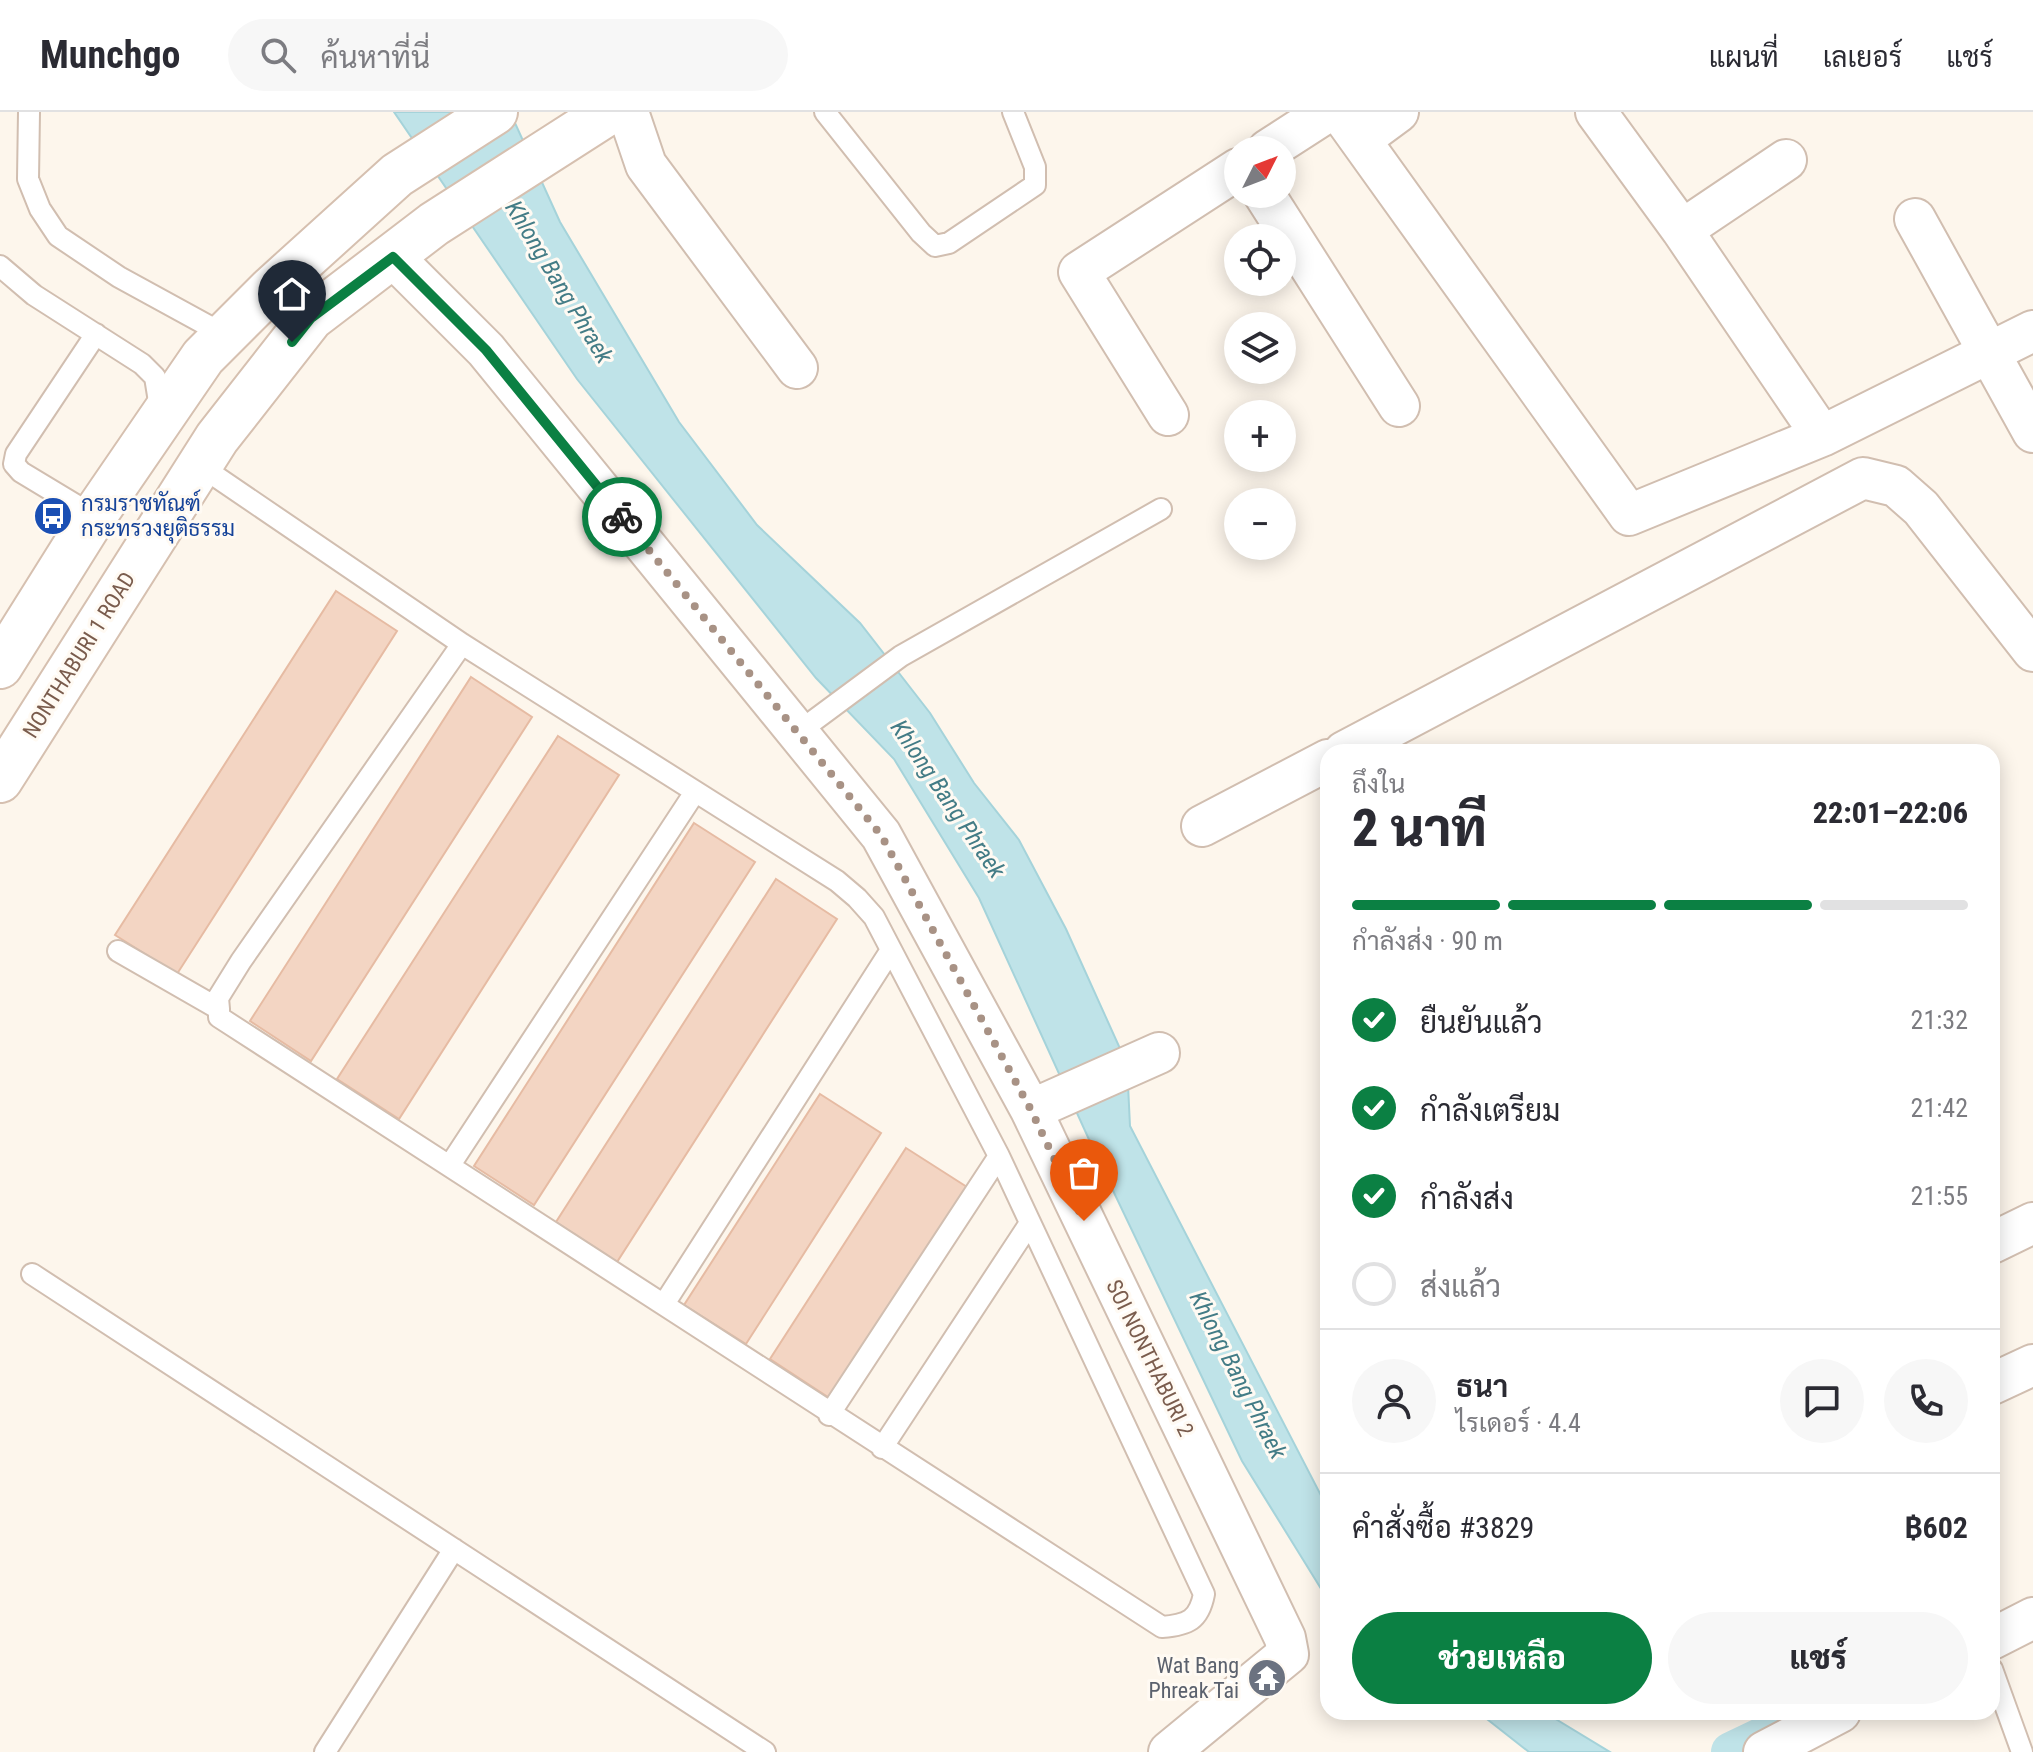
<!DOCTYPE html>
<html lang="th">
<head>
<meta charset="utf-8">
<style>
	:root { --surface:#fff; --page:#f7f7f7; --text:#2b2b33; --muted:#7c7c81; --line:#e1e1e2; --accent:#0b8043 }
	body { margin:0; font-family:"Roboto Condensed",Sarabun,sans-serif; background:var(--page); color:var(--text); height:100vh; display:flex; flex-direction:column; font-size:30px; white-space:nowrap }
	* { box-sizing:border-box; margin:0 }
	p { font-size:26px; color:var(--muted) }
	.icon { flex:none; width:44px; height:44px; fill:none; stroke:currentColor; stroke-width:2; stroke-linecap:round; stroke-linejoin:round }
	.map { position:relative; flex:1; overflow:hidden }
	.details { position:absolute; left:1320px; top:632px; width:680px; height:976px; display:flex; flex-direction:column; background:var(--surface); border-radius:24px; box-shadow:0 4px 20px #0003 }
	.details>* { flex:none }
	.needle { width:52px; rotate:48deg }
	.tools { position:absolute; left:1224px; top:24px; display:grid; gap:16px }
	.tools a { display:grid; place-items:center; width:72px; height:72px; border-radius:50%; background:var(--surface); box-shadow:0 4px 20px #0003; font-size:40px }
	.pin { position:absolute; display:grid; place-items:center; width:68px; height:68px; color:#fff; margin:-82px -34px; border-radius:50% 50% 50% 0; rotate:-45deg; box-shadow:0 0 8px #0007 }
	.pin .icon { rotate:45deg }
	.courier { position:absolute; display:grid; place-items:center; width:80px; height:80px; margin:-40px; border:6px solid #0b8043; border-radius:50%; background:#fff; color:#222; box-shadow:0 2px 10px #0007 }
	.headline em { font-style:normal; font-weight:800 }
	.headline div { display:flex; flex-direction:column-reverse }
	.headline { display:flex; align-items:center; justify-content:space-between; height:136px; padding:0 32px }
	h1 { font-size:52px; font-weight:800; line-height:60px }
	.bar { display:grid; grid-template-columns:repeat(4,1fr); gap:12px 8px; align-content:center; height:96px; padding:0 32px }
	.bar i { height:10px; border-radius:6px; background:var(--line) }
	.bar .active { background:var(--accent) }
	.bar p { grid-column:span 4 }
	.line { display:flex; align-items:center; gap:20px; padding:0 32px; border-top:2px solid var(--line) }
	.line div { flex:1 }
	.round { display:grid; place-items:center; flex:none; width:84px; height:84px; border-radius:42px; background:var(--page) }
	ol { padding:0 32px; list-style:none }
	li { display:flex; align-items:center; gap:24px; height:88px }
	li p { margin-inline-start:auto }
	li .icon { padding:8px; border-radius:50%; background:var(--accent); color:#fff; stroke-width:4 }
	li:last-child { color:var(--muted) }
	li i { width:44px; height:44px; border:4px solid var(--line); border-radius:50% }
	.button { display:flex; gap:16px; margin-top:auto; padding:16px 32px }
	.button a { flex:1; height:92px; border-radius:48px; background:var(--accent); color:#fff; font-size:32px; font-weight:800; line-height:92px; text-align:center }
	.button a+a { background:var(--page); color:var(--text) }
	header { display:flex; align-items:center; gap:48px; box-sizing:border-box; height:112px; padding:0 40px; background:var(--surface); border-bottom:2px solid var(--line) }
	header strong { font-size:38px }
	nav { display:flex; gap:44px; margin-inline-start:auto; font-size:28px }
	.search { width:560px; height:72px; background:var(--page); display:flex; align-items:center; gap:20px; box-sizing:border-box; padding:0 28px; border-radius:44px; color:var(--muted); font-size:30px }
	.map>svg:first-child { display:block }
</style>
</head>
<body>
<header>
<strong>Munchgo</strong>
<div class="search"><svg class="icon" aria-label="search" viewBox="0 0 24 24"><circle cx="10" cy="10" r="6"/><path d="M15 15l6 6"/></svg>ค้นหาที่นี่</div>
<nav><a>แผนที่</a><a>เลเยอร์</a><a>แชร์</a></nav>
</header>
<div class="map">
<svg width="2033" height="1640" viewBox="0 0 2033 1640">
	<rect width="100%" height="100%" fill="#fdf6ec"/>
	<path fill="#bfe3e8" stroke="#a5d3da" stroke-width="2" d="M 394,0 L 510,0 L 560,110 L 679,310 L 757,413 L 860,511 L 930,601 L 974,671 L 1019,728 L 1066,817 L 1127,952 L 1130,1014 L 1328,1397 L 1328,1488 L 1242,1349 L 1097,1045 L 979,786 L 894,647 L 816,566 L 577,267 Z
		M 1478,1600 L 1544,1600 L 1610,1640 L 1529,1640 Z"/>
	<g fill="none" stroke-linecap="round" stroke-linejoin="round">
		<path stroke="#bfe3e8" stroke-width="40" d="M 1731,1640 L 1796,1609"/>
	</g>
	<path fill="#f3d5c3" stroke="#e6bba3" stroke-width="2" d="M 336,479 L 397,519 L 177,862 L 115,823 Z
		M 471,565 L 532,605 L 311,949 L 250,909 Z
		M 558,624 L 619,663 L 399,1007 L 337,967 Z
		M 694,711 L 755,750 L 534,1093 L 474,1054 Z
		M 776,767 L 837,807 L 617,1150 L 556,1110 Z
		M 820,982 L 881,1021 L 746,1232 L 684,1193 Z
		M 906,1036 L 967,1075 L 831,1287 L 770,1247 Z"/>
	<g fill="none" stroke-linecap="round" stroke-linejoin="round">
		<g stroke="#d1beb0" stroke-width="24">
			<path id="service" d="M 29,0 L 28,67 L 40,97 L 58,124 L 119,165 L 225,223
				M 825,0 L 921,121 L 935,134 L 949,131 L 1035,73 L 1035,55 L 1013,0
				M 0,154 L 34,183 L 142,252 L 155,265 L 161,302
				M 94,404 L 21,360 L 14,352 L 16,342 L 96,222
				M 797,621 L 901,544 L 1161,397
				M 118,839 L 219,897 L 219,905 C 534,1107 847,1314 1162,1515 C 1188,1513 1199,1508 1204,1482 L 999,1044 L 874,805 L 857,786 L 837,769 L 462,532 L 199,353
				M 219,897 L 218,886 L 241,849 L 462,532
				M 450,1053 L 695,680
				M 32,1162 L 765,1640
				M 664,1192 L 891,838
				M 829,1303 L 999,1044
				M 882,1336 L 1030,1111
				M 1992,1557 L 2022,1640
				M 325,1640 L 454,1437"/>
		</g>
		<g stroke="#d1beb0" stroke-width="44">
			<path id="minor" d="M 628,0 L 646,53 L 797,256
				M 1340,0 L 1629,403 L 1822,324 L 2033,219
				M 1596,0 L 1682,118 L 1822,324
				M 1360,28 L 1398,0
				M 1268,38 L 1327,0
				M 1264,82 L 1399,294
				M 1915,107 L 2033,320
				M 1682,118 L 1786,48
				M 393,145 L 486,238 L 881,723 L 1031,998 L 1285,1526 L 1288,1542 L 1169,1640
				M 1168,303 L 1079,160 L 1238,57
				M 1344,640 L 1863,366 L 1896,374 L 1921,396 L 2033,539
				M 1202,714 L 1328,648
				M 1031,998 L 1159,941
				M 1992,1131 L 2033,1111
				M 1992,1272 L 2033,1253
				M 1992,1527 L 2033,1506
				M 1764,1640 L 1840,1600"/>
		</g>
		<g stroke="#d6c0b0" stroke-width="48">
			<path id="secondary" d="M 0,554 L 94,404 L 203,245 L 271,177 L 397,63 L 495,0
				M 0,668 L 217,326 L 311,206 L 434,112 L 609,0"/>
		</g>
		<use href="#service" stroke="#fff" stroke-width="20"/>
		<use href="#minor" stroke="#fff" stroke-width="40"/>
		<use href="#secondary" stroke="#fff" stroke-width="44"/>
	</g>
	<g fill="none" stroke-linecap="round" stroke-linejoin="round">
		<path stroke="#a89285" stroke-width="8" stroke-dasharray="0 14.4" d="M 622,405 L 881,723 L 1031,998 L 1084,1109"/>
		<path stroke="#0b8043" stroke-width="10" d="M 292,230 L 311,206 L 393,145 L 486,238 L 622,405"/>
	</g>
	<defs>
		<g id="bus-disc" transform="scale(2)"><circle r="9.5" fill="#1a4fb4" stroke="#fffaf3"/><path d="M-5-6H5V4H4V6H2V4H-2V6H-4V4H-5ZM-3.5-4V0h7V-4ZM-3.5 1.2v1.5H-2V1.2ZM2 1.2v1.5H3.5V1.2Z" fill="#fff"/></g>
		<g id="temple-disc" transform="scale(2)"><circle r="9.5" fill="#6b7280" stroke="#fffaf3"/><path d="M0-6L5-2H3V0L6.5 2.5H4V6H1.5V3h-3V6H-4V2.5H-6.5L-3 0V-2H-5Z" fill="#fff"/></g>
	</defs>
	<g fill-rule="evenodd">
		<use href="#bus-disc" x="53" y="404"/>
		<use href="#temple-disc" x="1267" y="1566"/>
	</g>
	<g text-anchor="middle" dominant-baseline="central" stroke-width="6" stroke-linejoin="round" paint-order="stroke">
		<g font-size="22" fill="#164399" stroke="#fffaf3" text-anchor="start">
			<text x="81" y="391">กรมราชทัณฑ์<tspan x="81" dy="25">กระทรวงยุติธรรม</tspan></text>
		</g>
		<g font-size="22" fill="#7a5c4d" stroke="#fffaf3">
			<text transform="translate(79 543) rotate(-58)">NONTHABURI 1 ROAD</text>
			<text transform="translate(1150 1246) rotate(64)">SOI NONTHABURI 2</text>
		</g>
		<g font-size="22" fill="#5b616d" stroke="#fffaf3" text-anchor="end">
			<text x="1239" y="1553">Wat Bang<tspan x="1239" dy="25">Phreak Tai</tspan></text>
		</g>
		<g font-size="24" font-style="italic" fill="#437c86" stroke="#fffaf3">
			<text transform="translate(559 170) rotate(59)">Khlong Bang Phraek</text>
			<text transform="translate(948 687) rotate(56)">Khlong Bang Phraek</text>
			<text transform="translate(1238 1263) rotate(63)">Khlong Bang Phraek</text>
		</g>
	</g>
</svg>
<div class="tools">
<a><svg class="needle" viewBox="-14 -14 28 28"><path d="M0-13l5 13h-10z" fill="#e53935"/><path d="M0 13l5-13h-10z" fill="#7c7c81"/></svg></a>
<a><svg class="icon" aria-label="locate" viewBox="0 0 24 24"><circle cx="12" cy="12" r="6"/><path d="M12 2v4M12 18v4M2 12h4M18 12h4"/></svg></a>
<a><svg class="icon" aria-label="layers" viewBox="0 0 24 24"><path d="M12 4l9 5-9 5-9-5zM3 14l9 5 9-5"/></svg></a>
<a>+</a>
<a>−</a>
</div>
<div class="pin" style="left:1084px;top:1109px;background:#ea580c"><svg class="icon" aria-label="bag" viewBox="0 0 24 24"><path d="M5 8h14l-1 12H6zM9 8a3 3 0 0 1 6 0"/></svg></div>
<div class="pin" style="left:292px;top:230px;background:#1f2937"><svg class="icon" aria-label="home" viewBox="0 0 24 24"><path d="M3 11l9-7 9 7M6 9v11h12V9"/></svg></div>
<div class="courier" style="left:622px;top:405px"><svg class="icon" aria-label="bike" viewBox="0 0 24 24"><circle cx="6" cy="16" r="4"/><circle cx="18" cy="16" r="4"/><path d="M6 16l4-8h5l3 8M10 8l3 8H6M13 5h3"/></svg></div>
<section class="details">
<div class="headline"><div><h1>2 นาที</h1><p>ถึงใน</p></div><em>22:01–22:06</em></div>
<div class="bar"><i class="active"></i><i class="active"></i><i class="active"></i><i></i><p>กำลังส่ง · 90 m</p></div>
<ol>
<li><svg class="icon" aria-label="check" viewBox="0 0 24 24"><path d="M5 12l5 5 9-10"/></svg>ยืนยันแล้ว<p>21:32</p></li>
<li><svg class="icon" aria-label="check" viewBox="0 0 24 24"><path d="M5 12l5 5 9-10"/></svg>กำลังเตรียม<p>21:42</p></li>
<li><svg class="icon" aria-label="check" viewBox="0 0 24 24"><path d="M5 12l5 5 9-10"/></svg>กำลังส่ง<p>21:55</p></li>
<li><i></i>ส่งแล้ว</li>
</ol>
<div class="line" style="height:144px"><a class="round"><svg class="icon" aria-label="person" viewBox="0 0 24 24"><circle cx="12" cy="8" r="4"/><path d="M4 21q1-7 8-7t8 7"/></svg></a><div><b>ธนา</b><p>ไรเดอร์ · 4.4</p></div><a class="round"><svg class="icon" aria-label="chat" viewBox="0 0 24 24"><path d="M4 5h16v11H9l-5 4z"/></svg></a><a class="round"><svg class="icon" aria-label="phone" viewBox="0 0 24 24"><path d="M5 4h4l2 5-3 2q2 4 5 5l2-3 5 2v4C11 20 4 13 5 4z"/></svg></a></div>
<div class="line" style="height:104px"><div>คำสั่งซื้อ #3829</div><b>฿602</b></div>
<div class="button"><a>ช่วยเหลือ</a><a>แชร์</a></div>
</section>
</div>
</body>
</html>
